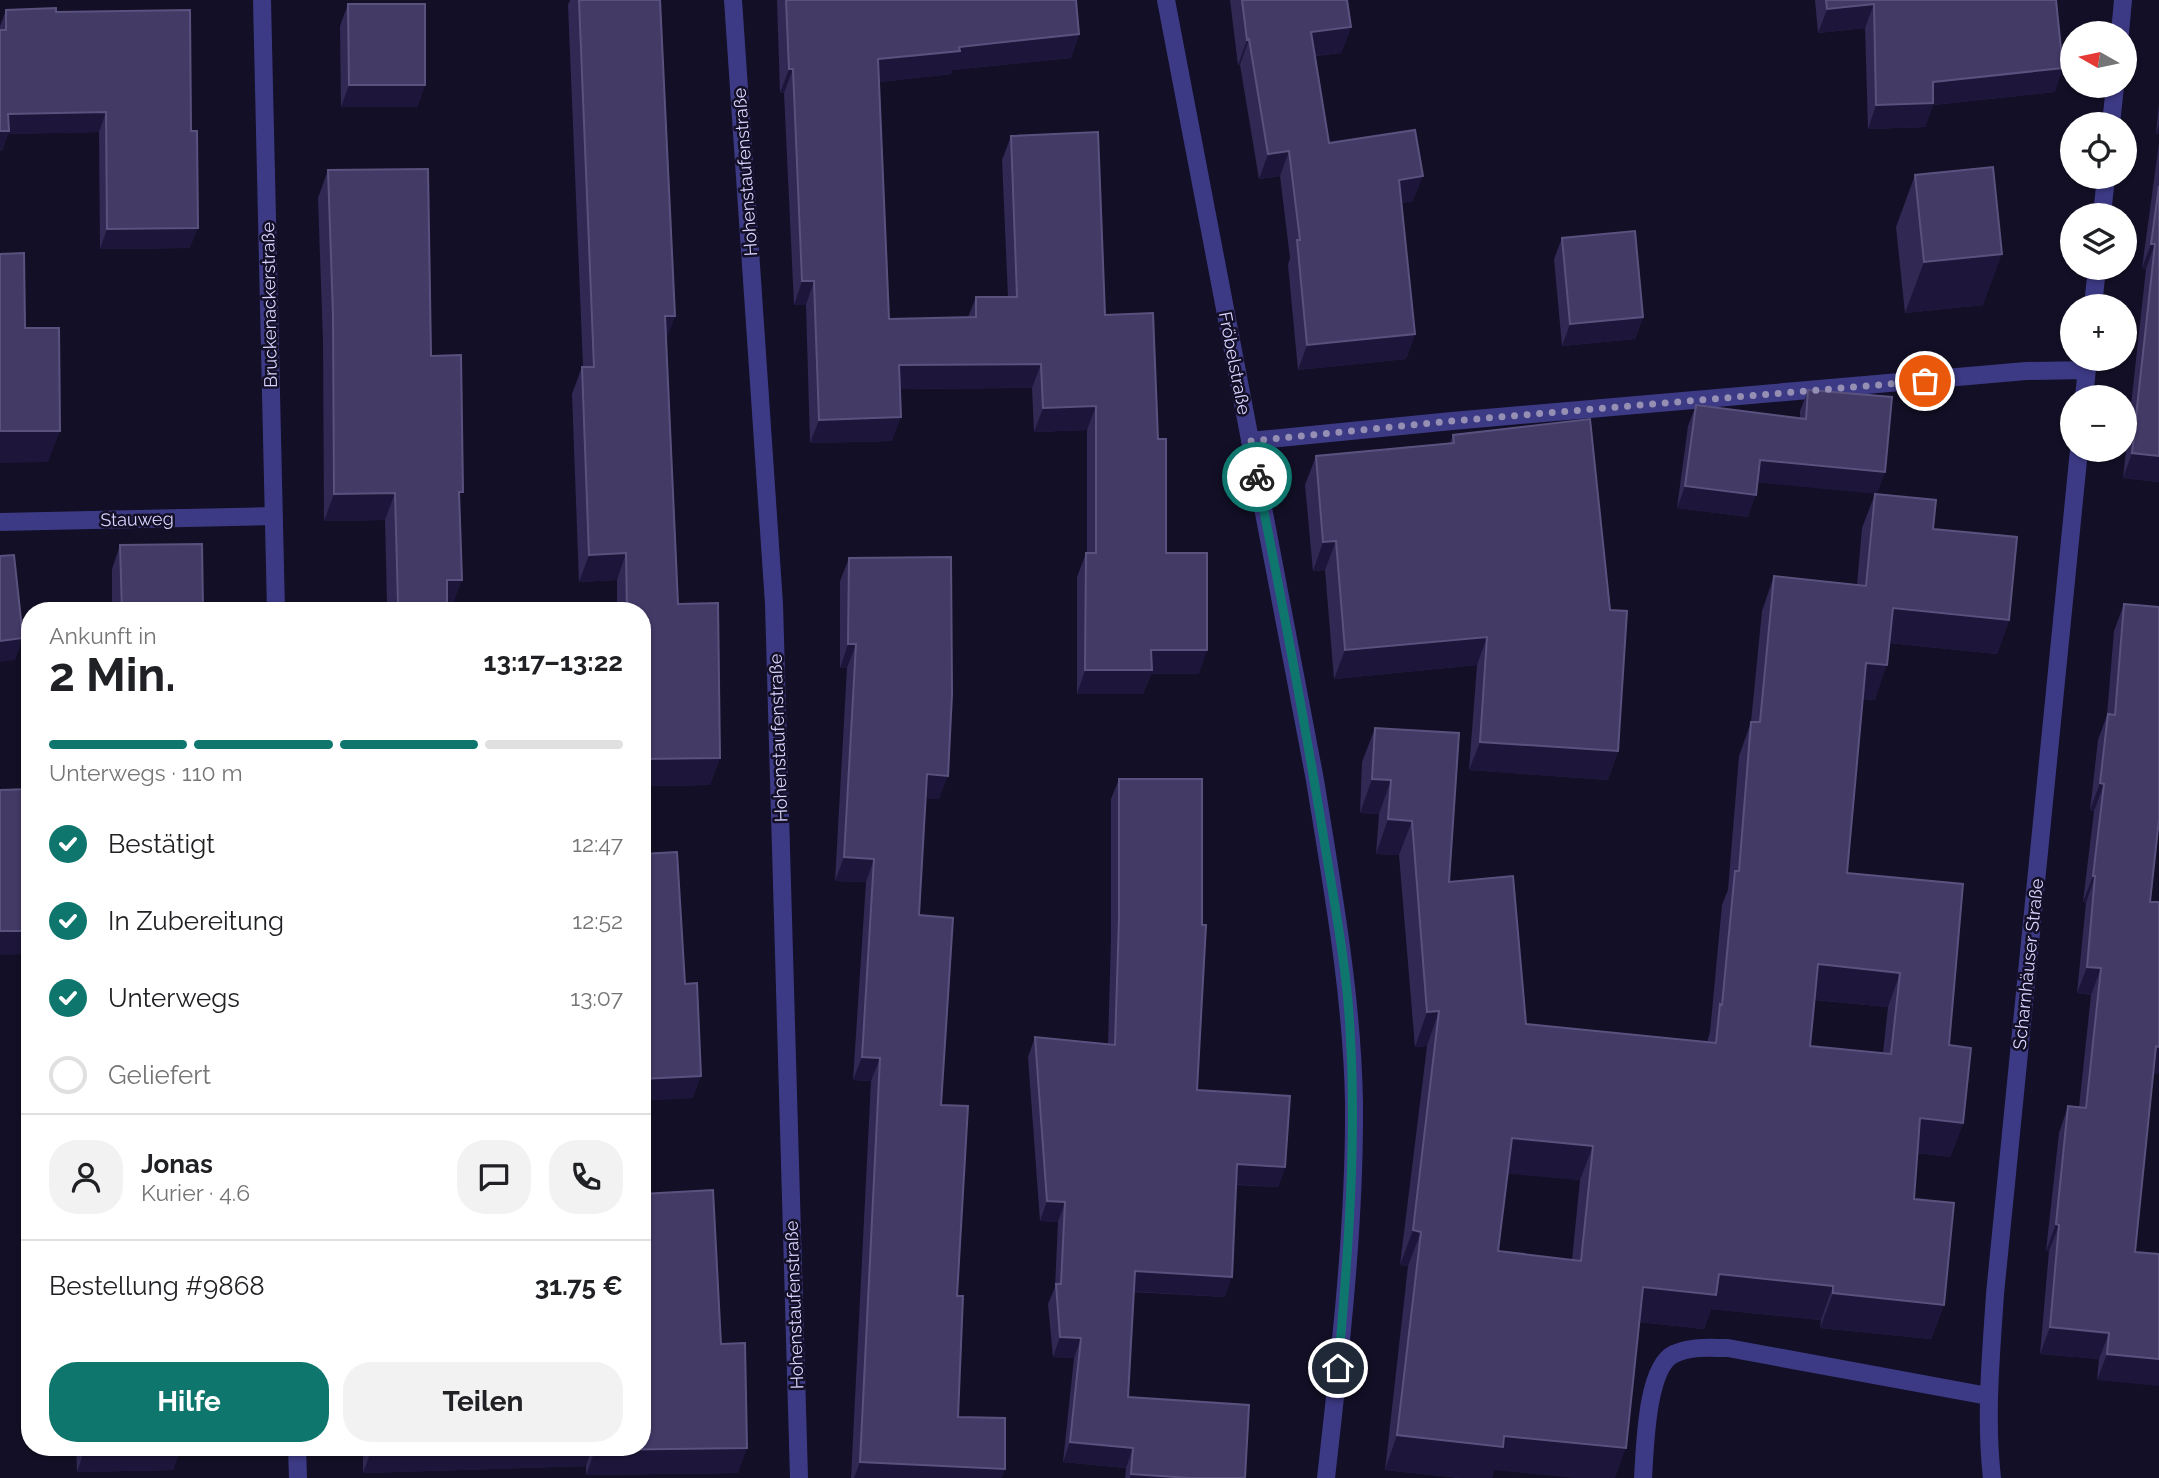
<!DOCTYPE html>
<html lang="de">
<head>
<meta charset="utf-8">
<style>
	:root { --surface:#fff; --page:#f2f2f2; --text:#202124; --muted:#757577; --line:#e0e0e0; --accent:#0f766e }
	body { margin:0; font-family:Raleway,sans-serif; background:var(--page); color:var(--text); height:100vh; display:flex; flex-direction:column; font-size:26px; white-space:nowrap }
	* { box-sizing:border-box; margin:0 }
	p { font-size:23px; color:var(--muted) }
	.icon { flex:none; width:38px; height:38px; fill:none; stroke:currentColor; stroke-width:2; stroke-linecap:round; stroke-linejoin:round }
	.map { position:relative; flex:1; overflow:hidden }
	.sheet { position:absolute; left:21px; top:602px; width:630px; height:854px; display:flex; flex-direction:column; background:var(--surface); border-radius:28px; box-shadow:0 2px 5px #0004 }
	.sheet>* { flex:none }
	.needle { width:46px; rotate:279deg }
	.controls { position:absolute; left:2060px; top:21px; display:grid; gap:14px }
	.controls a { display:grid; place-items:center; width:77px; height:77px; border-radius:50%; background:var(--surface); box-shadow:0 2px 5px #0004; font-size:35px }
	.pin { position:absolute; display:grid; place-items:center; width:60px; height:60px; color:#fff; margin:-30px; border:4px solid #fff; border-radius:50%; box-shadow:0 2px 7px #0007 }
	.courier { position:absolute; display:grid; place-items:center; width:70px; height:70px; margin:-35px; border:5px solid #0f766e; border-radius:50%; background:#fff; color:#222; box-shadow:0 2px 9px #0007 }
	.overview em { font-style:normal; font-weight:700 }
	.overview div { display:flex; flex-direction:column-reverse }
	.overview { display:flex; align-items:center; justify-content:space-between; height:119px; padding:0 28px }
	h1 { font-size:46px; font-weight:700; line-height:52px }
	.bar { display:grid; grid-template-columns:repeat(4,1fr); gap:10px 7px; align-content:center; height:84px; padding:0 28px }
	.bar i { height:9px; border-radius:5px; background:var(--line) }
	.bar .selected { background:var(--accent) }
	.bar p { grid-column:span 4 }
	.line { display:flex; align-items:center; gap:18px; padding:0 28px; border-top:2px solid var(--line) }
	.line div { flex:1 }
	.round { display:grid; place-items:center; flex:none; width:74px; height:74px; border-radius:28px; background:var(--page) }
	ol { padding:0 28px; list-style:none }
	li { display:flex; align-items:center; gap:21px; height:77px }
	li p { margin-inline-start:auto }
	li .icon { padding:7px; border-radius:50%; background:var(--accent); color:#fff; stroke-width:4 }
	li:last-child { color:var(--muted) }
	li i { width:38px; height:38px; border:4px solid var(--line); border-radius:50% }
	.primary-button { display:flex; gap:14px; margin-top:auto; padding:14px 28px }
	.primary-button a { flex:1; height:80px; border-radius:28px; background:var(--accent); color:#fff; font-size:28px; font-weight:700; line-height:80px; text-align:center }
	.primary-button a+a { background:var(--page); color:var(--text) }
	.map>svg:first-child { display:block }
</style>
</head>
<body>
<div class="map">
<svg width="2159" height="1478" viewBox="0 0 2159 1478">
	<rect width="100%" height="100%" fill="#130f26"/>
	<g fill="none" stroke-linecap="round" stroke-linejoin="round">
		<path stroke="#3d3a85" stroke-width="18" d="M 262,0 L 276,611
			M 733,0 L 774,604 L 799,1478
			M 1166,0 L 1315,780 C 1332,886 1352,994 1354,1102 C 1355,1227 1340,1354 1326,1478
			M 2120,33 L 2123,0
			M 2111,124 L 2115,86
			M 2102,215 L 2106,177
			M 2093,306 L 2097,268
			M 2084,397 L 2088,359
			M 1250,441 L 1452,421 L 2026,371 L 2087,370
			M 0,522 L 274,516
			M 297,1447 L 298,1478
			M 1643,1478 C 1645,1450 1646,1367 1674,1354 C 1691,1346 1709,1348 1728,1348 L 1988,1396
			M 1992,1478 C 1985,1417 1991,1356 1995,1294 L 2079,450"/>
	</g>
	<path fill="#312854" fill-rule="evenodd" d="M 570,0 L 660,0 L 675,316 L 666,340 L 678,604 L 720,758 L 710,785 L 642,786 L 642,611 L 617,611 L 617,580 L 579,582 L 572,394 L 582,367 L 583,367 L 568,5 Z
		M 777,0 L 1076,0 L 1079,34 L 1071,58 L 952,70 L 951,74 L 879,82 L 889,319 L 968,317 L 976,297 L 1008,297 L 1002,160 L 1011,136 L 1105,315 L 1158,439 L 1166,553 L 1199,674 L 1151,674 L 1143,694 L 1077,694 L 1077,577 L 1086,553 L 1087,553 L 1087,430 L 1034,432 L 1032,388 L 900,389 L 892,441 L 810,443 L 806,305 L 794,305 L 784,93 L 780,93 Z
		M 1230,0 L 1347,0 L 1351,27 L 1341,53 L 1315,56 L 1329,143 L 1413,201 L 1402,203 L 1415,334 L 1406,359 L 1298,370 L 1288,265 L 1290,258 L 1280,176 L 1259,179 L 1240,65 L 1238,65 Z
		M 1815,0 L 2056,0 L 2055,92 L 1933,105 L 1925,127 L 1868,129 L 1865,28 L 1818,33 Z
		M 348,4 L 425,85 L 417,107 L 341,107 L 340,26 Z
		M 6,10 L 56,12 L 190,248 L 100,249 L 99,132 L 8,134 L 2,151 L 0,151 L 0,26 Z
		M 2159,103 L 2159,134 L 2156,134 Z
		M 2159,143 L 2159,482 L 2123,478 L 2146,269 L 2142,268 Z
		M 328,170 L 431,356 L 460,501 L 452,607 L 447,607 L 447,611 L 346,611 L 348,605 L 387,604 L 385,520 L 324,521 L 323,342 L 318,198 Z
		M 1915,175 L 1983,305 L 1905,313 L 1896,227 Z
		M 1562,238 L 1643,317 L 1635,339 L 1562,346 L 1554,259 Z
		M 1808,390 L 1892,397 L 1757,483 L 1748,517 L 1677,508 L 1688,426 L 1696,405 L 1800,418 L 1800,411 Z
		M 1453,435 L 1618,751 L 1608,780 L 1469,770 L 1477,665 L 1334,679 L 1325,570 L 1313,571 L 1305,485 L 1316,456 L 1450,443 Z
		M 1875,494 L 1933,529 L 2009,620 L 1997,654 L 1889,643 L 1875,700 L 1863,699 L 1847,873 L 1949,1045 L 1963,1123 L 1950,1157 L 1917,1153 L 1914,1199 L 1944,1305 L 1931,1339 L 1820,1328 L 1821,1320 L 1711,1309 L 1704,1329 L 1639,1322 L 1494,1470 L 1492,1478 L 1460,1478 L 1385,1470 L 1408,1266 L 1400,1265 L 1427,1046 L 1415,1047 L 1399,855 L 1376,854 L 1379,814 L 1360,813 L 1362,762 L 1375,728 L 1449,882 L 1526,1024 L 1707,1042 L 1710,1032 L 1722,905 L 1728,890 L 1739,756 L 1751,722 L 1762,611 L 1774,576 L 1857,585 L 1862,528 ZM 1814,1000 L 1888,1007 L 1883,1053 L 1810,1046 ZM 1508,1173 L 1580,1180 L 1572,1260 L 1498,1251 Z
		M 120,545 L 203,611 L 112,611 L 112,569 Z
		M 849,558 L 939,799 L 926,798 L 919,915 L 941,1105 L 957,1296 L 958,1417 L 1005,1469 L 1001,1478 L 851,1478 L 871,1081 L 853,1080 L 866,882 L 835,881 L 847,668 L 840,668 L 840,581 Z
		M 2124,604 L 2150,902 L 2153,1074 L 2135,1252 L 2159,1254 L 2097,1380 L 2099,1359 L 2040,1354 L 2049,1251 L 2046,1251 L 2059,1133 L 2068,1106 L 2079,1107 L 2091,995 L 2077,993 L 2086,903 L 2083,902 L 2094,811 L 2090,810 L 2098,740 L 2107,715 L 2114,631 Z
		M 1119,779 L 1197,1090 L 1285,1167 L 1278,1187 L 1236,1185 L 1225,1297 L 1134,1292 L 1128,1397 L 1245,1478 L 1125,1478 L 1126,1468 L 1063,1462 L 1074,1358 L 1053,1357 L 1048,1304 L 1055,1287 L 1058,1222 L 1040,1221 L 1028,1057 L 1035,1037 L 1108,1044 L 1111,938 L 1111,799 Z
		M 721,1344 L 738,1473 L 586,1475 L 586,1466 L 363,1473 L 363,1447 L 642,1447 Z
		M 76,1447 L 181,1447 L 173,1470 L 77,1472 Z"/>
	<path fill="#1d163a" d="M 1874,4 L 1865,28 L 1818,33 L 1827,9 Z
		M 1351,27 L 1341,53 L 1302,57 L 1311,32 Z
		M 1079,34 L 1071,58 L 952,70 L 951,74 L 870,83 L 878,59 L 959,47 Z
		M 1249,39 L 1240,65 L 1238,65 L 1247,40 Z
		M 2063,68 L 2055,92 L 1933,105 L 1925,127 L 1868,129 L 1876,105 L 1933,82 Z
		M 789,69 L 793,69 L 784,93 L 780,93 Z
		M 349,85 L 425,85 L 417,107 L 341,107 Z
		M 106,112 L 99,132 L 8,134 L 2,151 L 0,151 L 0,131 L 8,114 Z
		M 2159,124 L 2159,134 L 2156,134 Z
		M 1289,151 L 1280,176 L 1259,179 L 1268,154 Z
		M 1423,176 L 1413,201 L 1390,205 L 1399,180 Z
		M 198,228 L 190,248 L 100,249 L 107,229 Z
		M 2151,244 L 2155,244 L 2146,269 L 2142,268 Z
		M 2002,254 L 1983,305 L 1905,313 L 1924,262 Z
		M 802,281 L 814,281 L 806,305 L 794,305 Z
		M 665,316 L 675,316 L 665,343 Z
		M 1643,317 L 1635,339 L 1562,346 L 1570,324 Z
		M 1415,334 L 1406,359 L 1298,370 L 1307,345 Z
		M 1041,364 L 1032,388 L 890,389 L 899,365 Z
		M 1096,406 L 1087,430 L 1034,432 L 1043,408 Z
		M 901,417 L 892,441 L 810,443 L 819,420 Z
		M 0,431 L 60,431 L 48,462 L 0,463 Z
		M 2132,453 L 2159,456 L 2159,482 L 2123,478 Z
		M 1760,460 L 1885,472 L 1877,494 L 1752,482 Z
		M 1685,486 L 1756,495 L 1748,517 L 1677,508 Z
		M 395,493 L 385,520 L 324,521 L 334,494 Z
		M 1336,541 L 1325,570 L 1313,571 L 1323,542 Z
		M 626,553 L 617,580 L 579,582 L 589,555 Z
		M 447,580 L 462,580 L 452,607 L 437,607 Z
		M 1893,608 L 2009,620 L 1997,654 L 1880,642 Z
		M 1487,637 L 1477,665 L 1334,679 L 1345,650 Z
		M 23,638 L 15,660 L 0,662 L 0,641 Z
		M 848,644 L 856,644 L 847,668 L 840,668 Z
		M 1151,650 L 1207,650 L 1199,674 L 1151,674 L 1143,694 L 1077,694 L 1085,670 Z
		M 1866,663 L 1887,665 L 1875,700 L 1853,698 Z
		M 1480,742 L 1618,751 L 1608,780 L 1469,770 Z
		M 720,758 L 710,785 L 642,786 L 642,759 Z
		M 927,774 L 948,776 L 939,799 L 918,798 Z
		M 1372,779 L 1391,780 L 1379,814 L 1360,813 Z
		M 2100,783 L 2104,784 L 2094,811 L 2090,810 Z
		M 1388,819 L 1412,821 L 1399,855 L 1376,854 Z
		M 844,857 L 874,859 L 866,882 L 835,881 Z
		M 2093,876 L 2095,876 L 2086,903 L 2083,902 Z
		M 0,931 L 30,931 L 30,954 L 0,955 Z
		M 1818,964 L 1900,973 L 1888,1007 L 1806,999 Z
		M 2087,967 L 2101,968 L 2091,995 L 2077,993 Z
		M 1439,1011 L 1427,1046 L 1415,1047 L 1427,1012 Z
		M 2156,1046 L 2159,1047 L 2159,1074 L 2147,1073 Z
		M 862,1057 L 880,1058 L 871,1081 L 853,1080 Z
		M 701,1076 L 693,1098 L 642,1101 L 642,1079 Z
		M 1920,1118 L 1963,1123 L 1950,1157 L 1908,1152 Z
		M 1512,1138 L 1593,1146 L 1580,1180 L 1499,1173 Z
		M 1237,1164 L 1285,1167 L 1278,1187 L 1230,1184 Z
		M 1047,1201 L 1065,1202 L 1058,1222 L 1040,1221 Z
		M 2056,1224 L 2059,1225 L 2049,1251 L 2046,1251 Z
		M 1413,1230 L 1421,1232 L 1408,1266 L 1400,1265 Z
		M 1135,1271 L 1232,1277 L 1225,1297 L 1128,1291 Z
		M 1719,1274 L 1833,1286 L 1821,1320 L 1711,1309 L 1704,1329 L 1630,1321 L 1643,1287 Z
		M 1833,1293 L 1944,1305 L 1931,1339 L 1820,1328 Z
		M 2050,1327 L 2109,1333 L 2099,1359 L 2040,1354 Z
		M 1060,1337 L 1081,1338 L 1074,1358 L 1053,1357 Z
		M 2107,1354 L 2159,1359 L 2159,1386 L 2097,1380 Z
		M 1397,1435 L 1504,1436 L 1626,1448 L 1615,1478 L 1574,1478 L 1494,1470 L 1492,1478 L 1460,1478 L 1385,1470 Z
		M 1070,1442 L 1133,1448 L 1126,1468 L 1063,1462 Z
		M 181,1447 L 173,1470 L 77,1472 L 85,1448 Z
		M 389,1447 L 592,1447 L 586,1466 L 363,1473 L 372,1448 Z
		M 747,1448 L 738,1473 L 586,1475 L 595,1450 Z
		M 860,1462 L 1005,1469 L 1001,1478 L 854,1478 Z
		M 1131,1474 L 1190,1478 L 1130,1478 Z"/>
	<path fill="#433a66" stroke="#5a527e" stroke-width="2" fill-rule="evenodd" d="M 579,0 L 660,0 L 675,316 L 665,316 L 678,604 L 718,603 L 720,758 L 642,759 L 642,611 L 627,611 L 626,553 L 589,555 L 582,367 L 594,367 Z
		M 786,0 L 1076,0 L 1079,34 L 959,47 L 960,51 L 878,59 L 889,319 L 976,317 L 976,297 L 1017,297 L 1011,136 L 1098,132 L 1105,315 L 1153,313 L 1158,439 L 1166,439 L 1166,553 L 1207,553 L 1207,650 L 1151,650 L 1152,670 L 1085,670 L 1086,553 L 1096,553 L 1096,406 L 1043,408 L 1041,364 L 899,365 L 901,417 L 819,420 L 814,281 L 802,281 L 793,69 L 789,69 Z
		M 1242,0 L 1347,0 L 1351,27 L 1311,32 L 1329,143 L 1415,130 L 1423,176 L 1399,180 L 1415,334 L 1307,345 L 1297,240 L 1300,240 L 1289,151 L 1268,154 L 1249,39 L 1247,40 Z
		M 1826,0 L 2056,0 L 2063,68 L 1933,82 L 1933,103 L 1876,105 L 1874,4 L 1827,9 Z
		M 348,4 L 425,4 L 425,85 L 349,85 Z
		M 56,8 L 56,12 L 190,10 L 191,131 L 197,131 L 198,228 L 107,229 L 106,112 L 8,114 L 9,131 L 0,131 L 0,30 L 6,30 L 6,10 Z
		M 1993,167 L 2002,254 L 1924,262 L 1915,175 Z
		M 428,169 L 431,356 L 461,355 L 463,492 L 459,492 L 462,580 L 447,580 L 447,611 L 348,611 L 348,605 L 398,604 L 395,493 L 334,494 L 333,315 L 328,170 Z
		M 2159,186 L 2159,456 L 2132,453 L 2155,244 L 2151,244 Z
		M 1635,231 L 1643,317 L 1570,324 L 1562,238 Z
		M 24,253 L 25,328 L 59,328 L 60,431 L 0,431 L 0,254 Z
		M 1808,390 L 1892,397 L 1885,472 L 1760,460 L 1756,495 L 1685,486 L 1696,405 L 1806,419 Z
		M 1590,419 L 1610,610 L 1627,611 L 1618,751 L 1480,742 L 1487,637 L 1345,650 L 1336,541 L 1323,542 L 1316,456 L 1454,443 L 1453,435 Z
		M 1875,494 L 1936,500 L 1933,529 L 2017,537 L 2009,620 L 1893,608 L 1887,665 L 1866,663 L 1847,873 L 1963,884 L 1949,1045 L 1971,1048 L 1963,1123 L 1920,1118 L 1914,1199 L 1954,1203 L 1944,1305 L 1833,1293 L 1833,1286 L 1719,1274 L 1716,1295 L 1643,1287 L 1626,1448 L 1504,1436 L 1503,1447 L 1397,1435 L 1421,1232 L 1413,1230 L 1439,1011 L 1427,1012 L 1412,821 L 1388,819 L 1391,780 L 1372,779 L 1375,728 L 1459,733 L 1449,882 L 1513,876 L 1526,1024 L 1716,1043 L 1720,1004 L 1722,1005 L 1735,871 L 1739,871 L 1751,722 L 1760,722 L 1774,576 L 1866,586 ZM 1818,964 L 1900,973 L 1891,1054 L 1810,1046 ZM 1512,1138 L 1593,1146 L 1581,1261 L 1498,1251 Z
		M 202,544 L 203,611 L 122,611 L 120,545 Z
		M 14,555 L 23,638 L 0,641 L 0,556 Z
		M 951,557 L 952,694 L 948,776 L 927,774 L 919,915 L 953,918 L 941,1105 L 968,1106 L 957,1296 L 963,1296 L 958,1417 L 1005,1418 L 1005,1469 L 860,1462 L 880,1058 L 862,1057 L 874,859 L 844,857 L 856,644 L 848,644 L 849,558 Z
		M 2124,604 L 2159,607 L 2159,819 L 2150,902 L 2159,902 L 2159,1047 L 2156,1046 L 2135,1252 L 2159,1254 L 2159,1359 L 2107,1354 L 2109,1333 L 2050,1327 L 2059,1225 L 2056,1224 L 2068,1106 L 2086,1108 L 2101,968 L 2087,967 L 2095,876 L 2093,876 L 2104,784 L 2100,783 L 2108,714 L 2115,715 Z
		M 1119,779 L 1202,779 L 1202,925 L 1206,925 L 1197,1090 L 1290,1096 L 1285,1167 L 1237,1164 L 1232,1277 L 1135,1271 L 1128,1397 L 1249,1405 L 1245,1478 L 1190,1478 L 1131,1474 L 1133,1448 L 1070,1442 L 1081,1338 L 1060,1337 L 1056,1284 L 1061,1284 L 1065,1202 L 1047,1201 L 1035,1037 L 1115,1045 L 1119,918 Z
		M 30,789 L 30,931 L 0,931 L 0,790 Z
		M 677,852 L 685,984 L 697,983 L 701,1076 L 642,1079 L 642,854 Z
		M 713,1190 L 721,1344 L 745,1343 L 747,1448 L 595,1450 L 595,1447 L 642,1447 L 642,1194 Z
		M 85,1447 L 158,1447 L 85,1448 Z"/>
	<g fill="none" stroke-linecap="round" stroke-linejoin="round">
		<path stroke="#948fb3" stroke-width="7" stroke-dasharray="0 12.6" d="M 1257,477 L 1250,441 L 1452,421 L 1925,381"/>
		<path stroke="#0f766e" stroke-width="9" d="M 1257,477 C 1282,600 1305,723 1325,846 C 1335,907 1347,969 1350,1030 C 1357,1143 1348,1256 1338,1368"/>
	</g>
	<g text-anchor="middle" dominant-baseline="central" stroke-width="5" stroke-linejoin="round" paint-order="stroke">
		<g font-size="18" fill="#d9d4ff" stroke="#130f26">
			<text transform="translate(745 172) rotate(-94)">Hohenstaufenstraße</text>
			<text transform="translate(269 305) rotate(-91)">Bruckenackerstraße</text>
			<text transform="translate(1235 363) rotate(79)">Fröbelstraße</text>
			<text transform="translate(137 519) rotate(-1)">Stauweg</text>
			<text transform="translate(778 738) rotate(-92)">Hohenstaufenstraße</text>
			<text transform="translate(2028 964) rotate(-84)">Scharnhäuser Straße</text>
			<text transform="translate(794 1305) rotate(-92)">Hohenstaufenstraße</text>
		</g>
	</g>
</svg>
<div class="controls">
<a><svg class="needle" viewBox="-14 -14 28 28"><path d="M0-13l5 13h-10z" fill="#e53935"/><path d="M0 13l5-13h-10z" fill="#757577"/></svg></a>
<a><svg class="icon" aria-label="locate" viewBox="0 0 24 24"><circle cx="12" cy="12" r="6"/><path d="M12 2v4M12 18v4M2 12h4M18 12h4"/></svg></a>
<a><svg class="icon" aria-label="layers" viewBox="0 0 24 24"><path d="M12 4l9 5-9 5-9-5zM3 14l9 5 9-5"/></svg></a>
<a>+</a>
<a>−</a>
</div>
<div class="pin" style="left:1925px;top:381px;background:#ea580c"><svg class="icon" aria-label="bag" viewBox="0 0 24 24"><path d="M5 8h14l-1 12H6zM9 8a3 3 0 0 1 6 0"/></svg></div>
<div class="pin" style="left:1338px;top:1368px;background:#1f2937"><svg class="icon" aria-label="home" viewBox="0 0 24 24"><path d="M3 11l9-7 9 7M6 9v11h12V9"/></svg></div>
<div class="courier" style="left:1257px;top:477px"><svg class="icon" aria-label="bike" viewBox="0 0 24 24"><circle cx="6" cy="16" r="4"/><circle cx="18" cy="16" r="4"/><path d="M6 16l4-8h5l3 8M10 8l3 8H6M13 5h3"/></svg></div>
<section class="sheet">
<div class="overview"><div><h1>2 Min.</h1><p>Ankunft in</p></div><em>13:17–13:22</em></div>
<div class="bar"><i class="selected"></i><i class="selected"></i><i class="selected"></i><i></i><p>Unterwegs · 110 m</p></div>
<ol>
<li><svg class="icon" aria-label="check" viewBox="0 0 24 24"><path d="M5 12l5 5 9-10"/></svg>Bestätigt<p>12:47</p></li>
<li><svg class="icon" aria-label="check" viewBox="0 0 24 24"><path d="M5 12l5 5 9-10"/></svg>In Zubereitung<p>12:52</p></li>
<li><svg class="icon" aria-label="check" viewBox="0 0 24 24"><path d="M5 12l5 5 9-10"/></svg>Unterwegs<p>13:07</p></li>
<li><i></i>Geliefert</li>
</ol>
<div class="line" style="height:126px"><a class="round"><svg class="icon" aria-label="person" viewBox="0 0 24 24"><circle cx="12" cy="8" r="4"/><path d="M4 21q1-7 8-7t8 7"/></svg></a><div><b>Jonas</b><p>Kurier · 4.6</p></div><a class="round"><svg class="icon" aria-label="chat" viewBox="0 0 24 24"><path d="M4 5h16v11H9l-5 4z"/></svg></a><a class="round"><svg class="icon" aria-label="phone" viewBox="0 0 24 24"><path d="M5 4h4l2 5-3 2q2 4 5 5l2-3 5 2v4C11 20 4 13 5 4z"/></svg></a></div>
<div class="line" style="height:91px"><div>Bestellung #9868</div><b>31.75 €</b></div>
<div class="primary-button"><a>Hilfe</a><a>Teilen</a></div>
</section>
</div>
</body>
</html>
